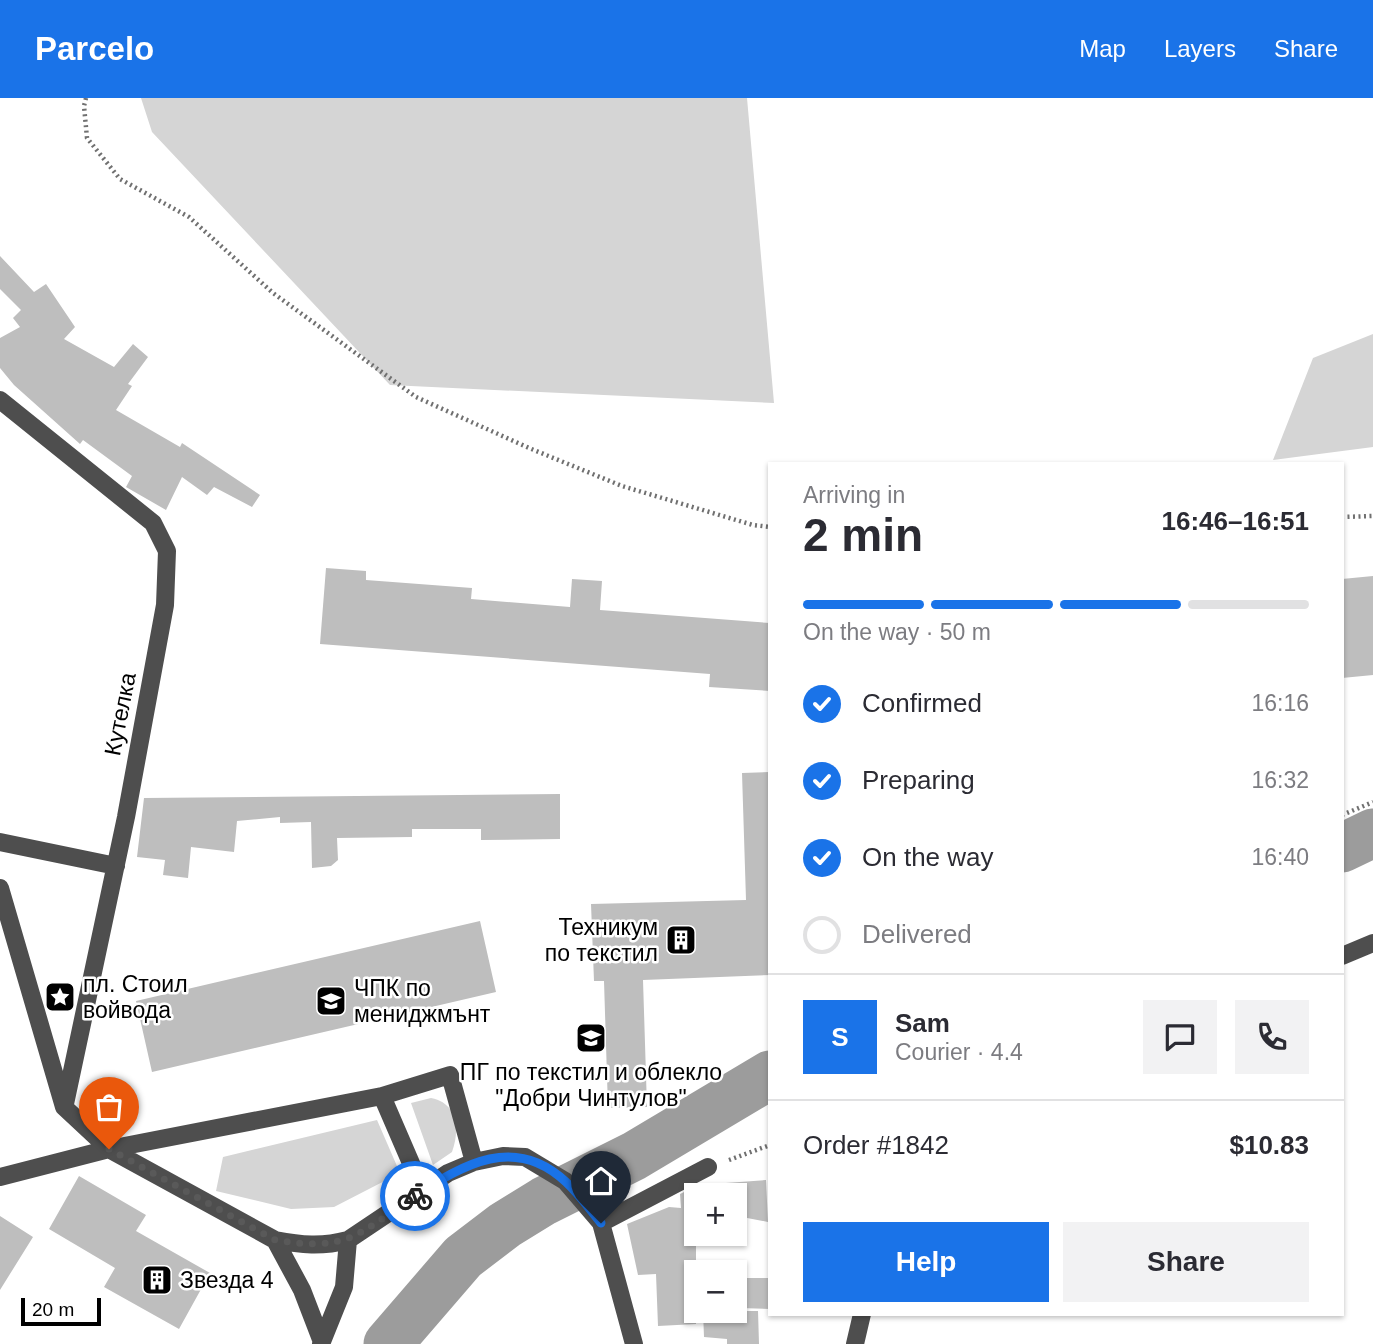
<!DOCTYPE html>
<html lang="en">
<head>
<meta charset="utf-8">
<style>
	:root { --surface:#fff; --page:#f2f2f3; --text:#2b2b33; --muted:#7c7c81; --line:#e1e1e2; --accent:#1a73e8 }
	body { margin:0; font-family:Arial,sans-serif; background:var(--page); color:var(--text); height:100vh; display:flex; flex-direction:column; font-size:26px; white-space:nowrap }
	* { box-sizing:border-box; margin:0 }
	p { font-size:23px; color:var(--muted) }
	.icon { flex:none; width:38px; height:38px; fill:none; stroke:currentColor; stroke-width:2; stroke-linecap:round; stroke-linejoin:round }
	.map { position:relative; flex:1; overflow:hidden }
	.sheet { position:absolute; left:768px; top:364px; width:576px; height:854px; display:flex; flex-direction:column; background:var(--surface); border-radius:0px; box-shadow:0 2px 5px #0004 }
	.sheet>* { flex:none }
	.fabs { position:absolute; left:684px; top:1085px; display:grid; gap:14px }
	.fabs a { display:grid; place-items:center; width:63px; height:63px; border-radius:0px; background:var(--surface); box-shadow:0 2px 5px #0004; font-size:35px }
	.scale { position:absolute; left:21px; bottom:18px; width:80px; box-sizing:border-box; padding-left:7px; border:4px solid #000; border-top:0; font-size:19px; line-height:24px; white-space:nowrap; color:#000; -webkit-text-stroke:5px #fff; paint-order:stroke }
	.pin { position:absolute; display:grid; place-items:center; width:60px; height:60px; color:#fff; margin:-72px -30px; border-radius:50% 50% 50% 0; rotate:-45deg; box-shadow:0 0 7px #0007 }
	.pin .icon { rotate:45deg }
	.courier { position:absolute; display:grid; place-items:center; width:70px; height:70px; margin:-35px; border:5px solid #1a73e8; border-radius:50%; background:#fff; color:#222; box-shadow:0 2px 9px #0007 }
	.overview em { font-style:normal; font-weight:600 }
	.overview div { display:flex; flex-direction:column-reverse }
	.overview { display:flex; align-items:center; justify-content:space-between; height:119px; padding:0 35px }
	h1 { font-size:46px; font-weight:600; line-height:52px }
	.bar { display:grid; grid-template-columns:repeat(4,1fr); gap:10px 7px; align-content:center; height:84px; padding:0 35px }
	.bar i { height:9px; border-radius:5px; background:var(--line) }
	.bar .active { background:var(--accent) }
	.bar p { grid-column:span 4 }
	.line { display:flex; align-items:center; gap:18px; padding:0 35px; border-top:2px solid var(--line) }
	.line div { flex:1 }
	.round { display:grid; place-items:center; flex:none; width:74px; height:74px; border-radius:0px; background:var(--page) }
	ol { padding:0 35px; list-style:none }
	li { display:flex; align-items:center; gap:21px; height:77px }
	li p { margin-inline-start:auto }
	li .icon { padding:7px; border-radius:50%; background:var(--accent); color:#fff; stroke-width:4 }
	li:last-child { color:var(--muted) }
	li i { width:38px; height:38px; border:4px solid var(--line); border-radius:50% }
	.cta { display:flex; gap:14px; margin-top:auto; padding:14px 35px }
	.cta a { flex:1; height:80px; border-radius:0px; background:var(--accent); color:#fff; font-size:28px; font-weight:600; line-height:80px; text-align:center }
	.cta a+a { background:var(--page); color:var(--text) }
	header { display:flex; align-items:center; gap:42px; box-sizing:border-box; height:98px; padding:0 35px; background:var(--accent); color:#fff }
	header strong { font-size:33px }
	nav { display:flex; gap:38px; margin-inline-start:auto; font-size:24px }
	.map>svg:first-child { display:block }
</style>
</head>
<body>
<header>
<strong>Parcelo</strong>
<nav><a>Map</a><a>Layers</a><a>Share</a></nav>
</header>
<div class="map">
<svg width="1373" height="1246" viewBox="0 0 1373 1246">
	<rect width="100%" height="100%" fill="#fff"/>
	<path fill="#d5d5d5" d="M 141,0 L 747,0 L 774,305 L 390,287 L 152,34 Z
		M 1373,236 L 1373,349 L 1273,362 L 1313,260 Z
		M 431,1000 C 458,1005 460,1032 452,1054 L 433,1067 L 411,1005 Z
		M 377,1022 L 400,1075 L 334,1109 L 291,1111 L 216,1093 L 223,1059 Z"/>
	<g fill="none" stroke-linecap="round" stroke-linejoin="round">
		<path stroke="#9c9c9c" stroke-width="49" d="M 1342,750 L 1373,735
			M 388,1246 L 463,1159 L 505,1127 L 544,1103 L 634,1058 L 770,977"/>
	</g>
	<path fill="#bebebe" d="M 0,158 L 34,194 L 46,186 L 75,229 L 64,241 L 114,269 L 133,246 L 148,259 L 128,286 L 132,288 L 116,312 L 180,349 L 182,345 L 260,397 L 252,409 L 214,389 L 207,397 L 182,379 L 166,412 L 126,389 L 132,378 L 83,342 L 80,346 L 14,287 L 0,270 L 0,240 L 20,229 L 13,220 L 21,212 L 0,191 Z
		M 326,470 L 366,473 L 366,482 L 472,490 L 471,501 L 570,509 L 572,481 L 602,483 L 600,512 L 770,525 L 770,593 L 709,589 L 710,576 L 320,546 Z
		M 1373,478 L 1373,577 L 1342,580 L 1342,481 Z
		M 770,674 L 770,877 L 643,882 L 647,1009 L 608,1010 L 604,883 L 594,883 L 591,806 L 746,802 L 742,675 Z
		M 560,696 L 560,741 L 481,742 L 481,731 L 412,731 L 412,739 L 337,740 L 338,762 L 331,768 L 312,770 L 311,724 L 280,725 L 280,719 L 237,723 L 234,754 L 191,749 L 188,780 L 163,777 L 165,762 L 137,759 L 144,700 Z
		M 480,823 L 496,894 L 152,974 L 136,903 Z
		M 79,1078 L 146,1117 L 136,1133 L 210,1175 L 179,1231 L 104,1189 L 115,1170 L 49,1131 Z
		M 766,1082 L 768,1124 L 742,1119 L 743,1109 L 735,1110 L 735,1097 L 696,1097 L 696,1226 L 658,1228 L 656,1176 L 638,1177 L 627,1126 L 669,1109 L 681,1110 L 680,1096 L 698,1087 Z
		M 0,1118 L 33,1139 L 0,1192 Z
		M 741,1180 L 770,1180 L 770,1211 L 740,1210 Z
		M 703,1213 L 758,1213 L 759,1246 L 727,1246 L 727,1241 L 704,1239 Z"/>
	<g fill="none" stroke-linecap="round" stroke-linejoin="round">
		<path stroke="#707070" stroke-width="4.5" stroke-dasharray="2 3.5" stroke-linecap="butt" d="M 86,0 L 84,8 L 87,40 L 120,81 L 189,119 L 273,195 L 416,299 L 529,350 L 622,388 L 753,427 L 770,429
			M 1342,419 L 1373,418
			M 1342,717 L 1373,704
			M 729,1062 L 770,1047"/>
		<path stroke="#4e4e4e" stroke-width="18" d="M 0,302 L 153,425 L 167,453 L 165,507 L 126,719 L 65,1006
			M 0,744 L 116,768
			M 0,790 L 64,1009 L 109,1051 L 275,1142 C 301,1147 322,1149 348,1142 L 448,1075 L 474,1064 L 503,1058 L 525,1059 L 565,1083 L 601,1125 L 634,1246
			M 1342,858 L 1373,845
			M 382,998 L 423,1093
			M 0,1079 L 109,1051 L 382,998 L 450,977 L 474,1064
			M 601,1125 L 708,1069
			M 275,1142 L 302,1192 L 322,1244
			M 321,1246 L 344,1189 L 348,1142
			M 855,1246 L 862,1216"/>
	</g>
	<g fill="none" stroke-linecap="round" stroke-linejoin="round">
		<path stroke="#595959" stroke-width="7" stroke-dasharray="0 12.6" d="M 109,1051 L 275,1142 C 348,1154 357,1137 415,1098"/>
		<path stroke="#1a73e8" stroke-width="9" d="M 415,1098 C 464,1066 515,1036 566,1084 C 579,1096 590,1112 601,1125"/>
	</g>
	<defs>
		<g id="building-square" transform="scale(1.575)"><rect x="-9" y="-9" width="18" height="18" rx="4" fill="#000" stroke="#fff"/><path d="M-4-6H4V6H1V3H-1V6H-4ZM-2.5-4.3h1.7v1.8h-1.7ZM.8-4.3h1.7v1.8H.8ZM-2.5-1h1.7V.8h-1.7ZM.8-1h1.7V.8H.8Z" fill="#fff"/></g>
		<g id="sight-square" transform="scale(1.575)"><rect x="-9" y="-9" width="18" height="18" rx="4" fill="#000" stroke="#fff"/><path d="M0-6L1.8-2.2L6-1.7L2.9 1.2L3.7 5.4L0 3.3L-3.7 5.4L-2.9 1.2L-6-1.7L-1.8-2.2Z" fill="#fff"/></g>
		<g id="school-square" transform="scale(1.575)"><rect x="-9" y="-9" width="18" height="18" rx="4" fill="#000" stroke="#fff"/><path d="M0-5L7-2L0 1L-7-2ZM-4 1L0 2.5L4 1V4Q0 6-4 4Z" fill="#fff"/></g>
	</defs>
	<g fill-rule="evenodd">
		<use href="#building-square" x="681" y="842"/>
		<use href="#sight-square" x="60" y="899"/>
		<use href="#school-square" x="331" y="903"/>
		<use href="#school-square" x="591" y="940"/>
		<use href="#building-square" x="157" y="1182"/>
	</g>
	<g text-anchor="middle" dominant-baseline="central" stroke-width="5" stroke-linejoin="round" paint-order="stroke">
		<g font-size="23" fill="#000" stroke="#fff">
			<text transform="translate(120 616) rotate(-79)">Кутелка</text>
		</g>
		<g font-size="23" fill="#000" stroke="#fff" text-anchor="start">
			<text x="658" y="829" text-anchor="end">Техникум<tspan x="658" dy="26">по текстил</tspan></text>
			<text x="83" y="886">пл. Стоил<tspan x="83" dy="26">войвода</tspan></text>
			<text x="354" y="890">ЧПК по<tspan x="354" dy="26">мениджмънт</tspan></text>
			<text x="591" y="974" text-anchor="middle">ПГ по текстил и облекло<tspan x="591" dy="26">"Добри Чинтулов"</tspan></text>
			<text x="180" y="1182">Звезда 4</text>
		</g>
	</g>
</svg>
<div class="fabs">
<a>+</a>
<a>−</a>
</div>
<div class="scale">20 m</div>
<div class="pin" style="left:109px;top:1051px;background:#ea580c"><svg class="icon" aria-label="bag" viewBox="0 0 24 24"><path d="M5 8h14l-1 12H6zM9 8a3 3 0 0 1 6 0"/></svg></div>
<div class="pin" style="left:601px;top:1125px;background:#1f2937"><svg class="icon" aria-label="home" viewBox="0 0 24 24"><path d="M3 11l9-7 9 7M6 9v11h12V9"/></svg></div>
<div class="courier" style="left:415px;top:1098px"><svg class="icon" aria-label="bike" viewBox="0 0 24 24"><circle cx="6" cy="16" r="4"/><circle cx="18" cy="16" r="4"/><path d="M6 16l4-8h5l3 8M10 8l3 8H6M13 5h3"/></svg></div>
<section class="sheet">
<div class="overview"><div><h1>2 min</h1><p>Arriving in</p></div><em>16:46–16:51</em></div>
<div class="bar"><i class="active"></i><i class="active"></i><i class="active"></i><i></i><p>On the way · 50 m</p></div>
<ol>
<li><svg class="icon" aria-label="check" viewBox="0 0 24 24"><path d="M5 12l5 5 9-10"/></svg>Confirmed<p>16:16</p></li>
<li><svg class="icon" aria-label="check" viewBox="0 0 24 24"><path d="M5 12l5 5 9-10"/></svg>Preparing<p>16:32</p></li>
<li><svg class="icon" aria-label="check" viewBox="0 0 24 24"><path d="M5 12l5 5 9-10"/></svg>On the way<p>16:40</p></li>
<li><i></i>Delivered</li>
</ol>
<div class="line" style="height:126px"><b class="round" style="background:var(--accent);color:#fff">S</b><div><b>Sam</b><p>Courier · 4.4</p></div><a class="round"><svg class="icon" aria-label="chat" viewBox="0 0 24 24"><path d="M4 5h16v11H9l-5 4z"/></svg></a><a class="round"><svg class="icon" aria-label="phone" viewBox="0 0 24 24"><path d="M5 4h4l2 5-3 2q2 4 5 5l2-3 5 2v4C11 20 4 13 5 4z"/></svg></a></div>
<div class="line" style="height:91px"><div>Order #1842</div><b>$10.83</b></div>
<div class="cta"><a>Help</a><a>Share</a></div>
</section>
</div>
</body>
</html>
